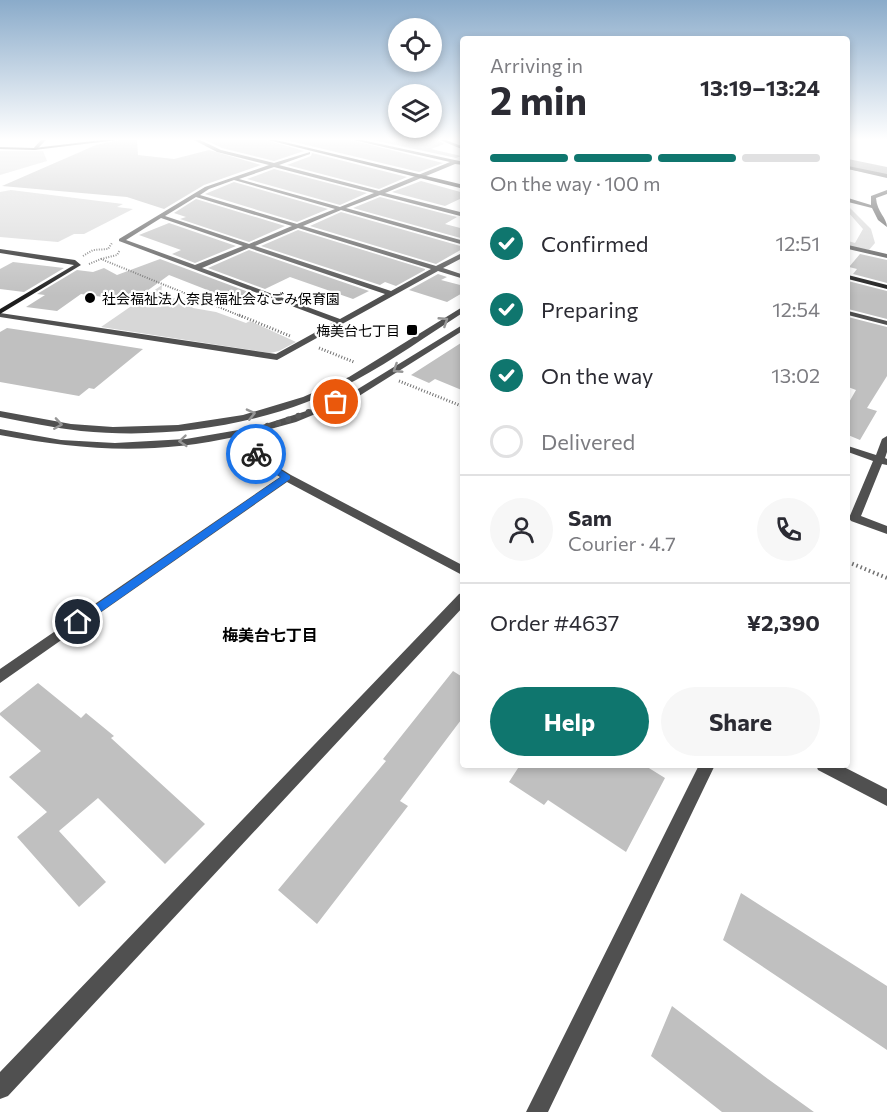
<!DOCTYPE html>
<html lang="en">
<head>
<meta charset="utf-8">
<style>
	:root { --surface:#fff; --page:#f7f7f7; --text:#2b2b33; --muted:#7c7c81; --line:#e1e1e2; --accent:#0f766e }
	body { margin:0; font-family:Commissioner,"Noto Sans JP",sans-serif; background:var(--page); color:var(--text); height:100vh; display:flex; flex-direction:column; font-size:22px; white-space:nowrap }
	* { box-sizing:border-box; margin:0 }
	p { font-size:20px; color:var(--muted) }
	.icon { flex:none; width:33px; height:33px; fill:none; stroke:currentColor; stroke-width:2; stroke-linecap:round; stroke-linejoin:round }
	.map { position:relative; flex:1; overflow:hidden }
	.side { position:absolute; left:460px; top:36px; width:390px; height:732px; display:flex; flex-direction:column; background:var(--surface); border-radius:6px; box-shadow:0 3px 9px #0003 }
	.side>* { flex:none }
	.buttons { position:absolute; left:388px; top:18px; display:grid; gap:12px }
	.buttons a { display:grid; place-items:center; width:54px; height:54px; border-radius:50%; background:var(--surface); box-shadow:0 3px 9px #0003; font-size:30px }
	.pin { position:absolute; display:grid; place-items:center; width:51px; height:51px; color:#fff; margin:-26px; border:3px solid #fff; border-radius:50%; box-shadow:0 2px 6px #0007 }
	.courier { position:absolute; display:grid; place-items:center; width:60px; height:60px; margin:-30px; border:4px solid #1a73e8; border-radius:50%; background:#fff; color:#222; box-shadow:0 2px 8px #0007 }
	.overview em { font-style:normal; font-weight:700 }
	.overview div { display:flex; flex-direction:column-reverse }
	.overview { display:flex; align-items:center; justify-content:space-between; height:102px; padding:0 30px }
	h1 { font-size:39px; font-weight:700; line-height:45px }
	.bar { display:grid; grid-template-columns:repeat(4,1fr); gap:9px 6px; align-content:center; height:72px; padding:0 30px }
	.bar i { height:8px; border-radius:4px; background:var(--line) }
	.bar .selected { background:var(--accent) }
	.bar p { grid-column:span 4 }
	.line { display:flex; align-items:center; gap:15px; padding:0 30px; border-top:2px solid var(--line) }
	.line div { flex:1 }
	.round { display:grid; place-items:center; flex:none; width:63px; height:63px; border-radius:32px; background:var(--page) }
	ol { padding:0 30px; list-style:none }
	li { display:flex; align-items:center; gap:18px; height:66px }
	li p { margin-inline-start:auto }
	li .icon { padding:6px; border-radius:50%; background:var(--accent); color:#fff; stroke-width:4 }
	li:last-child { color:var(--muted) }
	li i { width:33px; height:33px; border:3px solid var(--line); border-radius:50% }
	.button { display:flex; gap:12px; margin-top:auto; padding:12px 30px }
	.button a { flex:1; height:69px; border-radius:36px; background:var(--accent); color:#fff; font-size:24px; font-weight:700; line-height:69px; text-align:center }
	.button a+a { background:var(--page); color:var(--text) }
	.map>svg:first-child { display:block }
</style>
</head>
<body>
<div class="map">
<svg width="887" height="1112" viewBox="0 0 887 1112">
	<rect width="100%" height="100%" fill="#fff"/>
	<path fill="#d7d7d7" d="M 0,151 L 43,151 L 47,161 L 0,175 Z
		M 11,190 L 123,204 L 117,207 L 133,209 L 84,234 L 74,234 L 58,242 L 0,237 L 0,192 Z
		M 848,206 L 871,229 L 875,243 L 869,250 L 848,246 L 848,241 L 855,243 L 863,229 L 848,212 Z
		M 162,285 L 161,296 L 184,300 L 193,308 L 216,312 L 246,323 L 250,321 L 296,342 L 279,351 L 270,353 L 101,327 Z"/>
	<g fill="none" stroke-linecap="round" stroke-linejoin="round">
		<path fill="#9e9e9e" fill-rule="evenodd" d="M 848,159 L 887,167 L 887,177 L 848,169 Z"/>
	</g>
	<path fill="#c0c0c0" d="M 119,140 L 137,140 L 138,155 L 174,159 L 209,150 L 261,165 L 204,185 L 164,209 L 127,197 L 2,186 L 96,145 Z
		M 205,140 L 266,140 L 304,151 L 274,161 L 222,148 Z
		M 286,140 L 351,140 L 443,163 L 419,172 Z
		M 373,140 L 438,140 L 444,144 L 431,149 L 461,156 L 456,158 Z
		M 312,153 L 407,177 L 379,189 L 287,165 L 311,156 Z
		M 274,169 L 367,193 L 340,205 L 247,179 Z
		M 421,181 L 464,193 L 464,197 L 445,206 L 392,192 Z
		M 234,182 L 328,209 L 297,222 L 205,194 Z
		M 380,197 L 457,217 L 445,224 L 464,229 L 464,239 L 353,208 Z
		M 196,199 L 285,226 L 249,242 L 180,219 L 186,217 L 174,213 Z
		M 341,212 L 464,247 L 464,248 L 436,264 L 310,226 Z
		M 169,223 L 236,246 L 195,263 L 172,254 L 181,250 L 139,235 Z
		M 298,230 L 425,269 L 425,270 L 396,286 L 385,282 L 380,285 L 261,246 Z
		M 249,250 L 369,291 L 353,299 L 290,277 L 265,289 L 208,268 Z
		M 860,254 L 887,260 L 887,283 L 853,274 L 857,269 L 849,267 Z
		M 160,259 L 254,294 L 238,302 L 169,275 L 133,301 L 81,294 L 57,311 L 26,307 L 45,295 L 37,294 L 77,270 L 93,272 L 104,268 L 117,275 Z
		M 13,262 L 64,268 L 24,292 L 0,289 L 0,269 Z
		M 438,274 L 447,277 L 441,280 L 464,286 L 464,292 L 447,302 L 409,290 Z
		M 848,281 L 887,291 L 887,319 L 848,309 Z
		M 848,317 L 887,327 L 887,376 L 867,408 L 877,411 L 860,440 L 848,435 L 848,404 L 856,390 L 848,387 Z
		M 7,328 L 74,338 L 143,349 L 94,389 L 89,388 L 79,396 L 0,382 L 0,332 Z
		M 464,341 L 464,391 L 435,379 L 429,383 L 411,375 Z
		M 453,671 L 464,678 L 464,716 L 400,801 L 408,806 L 317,924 L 278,890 L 386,761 L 383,759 Z
		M 38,683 L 81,718 L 86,713 L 114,736 L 111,738 L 205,824 L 165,864 L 98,798 L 59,831 L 106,882 L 79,907 L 17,837 L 47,812 L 9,777 L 41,751 L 0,715 L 0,713 Z
		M 520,765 L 644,765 L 665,778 L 626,852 L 548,800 L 544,805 L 509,782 Z
		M 741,893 L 887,986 L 887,1050 L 723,940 Z
		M 672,1006 L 768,1079 L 814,1112 L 722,1112 L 651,1056 Z"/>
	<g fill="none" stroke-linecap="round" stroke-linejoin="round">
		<path stroke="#727272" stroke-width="2" stroke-dasharray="1 1.5" stroke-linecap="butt" d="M 83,256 L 93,250 L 108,249 L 112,243
			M 101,259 L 117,255 L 120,250
			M 89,264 L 101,259 L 243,317"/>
		<path stroke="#727272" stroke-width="3" stroke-dasharray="1 2" stroke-linecap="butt" d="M 239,315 L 290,336
			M 319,348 L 354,362
			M 399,381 L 464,407"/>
		<path stroke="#727272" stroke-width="4" stroke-dasharray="1.5 3" stroke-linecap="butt" d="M 848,562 L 887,578"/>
		<path fill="#505050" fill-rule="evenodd" d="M 41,140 L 46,140 L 36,150 L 32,150 Z
			M 194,140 L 200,140 L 221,150 L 274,163 L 310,152 L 310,154 L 279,165 L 379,191 L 450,162 L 353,140 L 362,140 L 464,162 L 464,165 L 455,164 L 385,193 L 464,213 L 464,217 L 380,195 L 346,208 L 464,241 L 464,245 L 341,210 L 303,226 L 436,266 L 464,252 L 464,257 L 443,268 L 464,275 L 464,279 L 438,271 L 277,360 L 0,317 L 0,313 L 276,354 L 334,322 L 119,241 L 119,239 L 205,187 L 269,165 L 217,152 ZM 274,167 L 374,193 L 340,207 L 239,179 ZM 234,180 L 335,209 L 297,224 L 200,195 L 209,189 ZM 196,197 L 292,226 L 249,244 L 165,216 ZM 161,218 L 243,246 L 195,265 L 126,240 ZM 298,228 L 431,269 L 391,291 L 255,246 ZM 249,248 L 385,294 L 340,319 L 202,268 Z
			M 440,140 L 446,140 L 464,147 L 464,150 Z
			M 848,166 L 887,174 L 887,178 L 848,169 Z
			M 887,190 L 887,194 L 876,198 C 877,212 887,218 887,227 L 878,220 L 872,208 L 848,202 L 848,198 L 871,205 L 871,196 Z
			M 848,245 L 887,254 L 887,258 L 848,249 Z
			M 464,306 L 464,312 C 428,335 393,360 356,380 C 273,424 174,440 81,431 C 54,428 27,422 0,417 L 0,411 L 71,424 L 113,427 L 178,425 L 243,415 L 303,397 L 349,377 Z
			M 848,311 L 887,321 L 887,325 L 848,315 Z
			M 464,324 L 464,330 L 359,396 L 296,422 L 248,435 L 265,459 L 291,475 L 464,566 L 464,576 L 287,482 L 0,683 L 0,669 L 280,477 L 257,463 L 239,436 C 154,455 85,451 0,435 L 0,429 L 61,440 L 115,443 L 186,439 L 256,427 L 322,406 L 353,392 Z
			M 887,436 L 887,452 L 885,458 L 887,459 L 887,465 L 882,464 L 861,516 L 887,526 L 887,534 L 851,521 L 849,518 L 873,461 L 848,452 L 848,446 L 876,455 L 882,439 Z
			M 464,592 L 464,606 L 8,1096 L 0,1099 L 0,1072 L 459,594 Z
			M 699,765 L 715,765 L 548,1112 L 526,1112 Z
			M 816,765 L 840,765 L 887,789 L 887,806 L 818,770 Z"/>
		<path fill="#1d1d1d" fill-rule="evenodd" d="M 102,140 L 117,140 L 34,150 L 0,149 L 0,147 L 34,148 Z
			M 268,140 L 276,140 L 464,185 L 464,189 Z
			M 0,249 L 75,260 L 81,265 L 0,314 L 0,309 L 74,265 L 0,253 Z
			M 848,275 L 887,285 L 887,289 L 848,279 Z"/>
	</g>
	<defs><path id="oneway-chevron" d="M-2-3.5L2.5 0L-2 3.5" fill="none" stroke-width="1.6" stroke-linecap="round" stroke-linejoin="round" transform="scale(1.5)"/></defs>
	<g stroke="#969696">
		<use href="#oneway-chevron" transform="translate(444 321) rotate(-33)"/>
		<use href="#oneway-chevron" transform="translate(397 369) rotate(147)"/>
		<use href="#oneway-chevron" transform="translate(251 414) rotate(-13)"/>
		<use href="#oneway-chevron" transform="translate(58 424) rotate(9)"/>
		<use href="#oneway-chevron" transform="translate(183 441) rotate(175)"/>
	</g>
	<linearGradient id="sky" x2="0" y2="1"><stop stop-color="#8aabca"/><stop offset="0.47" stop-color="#fff"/><stop offset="1" stop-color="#fff" stop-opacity="0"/></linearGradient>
	<rect width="887" height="296" fill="url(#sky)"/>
	<path fill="#1a73e8" d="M 253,452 L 259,452 L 264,459 L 290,476 L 290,479 L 82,625 L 75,625 L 75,619 L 281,477 L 258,462 L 252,454 Z"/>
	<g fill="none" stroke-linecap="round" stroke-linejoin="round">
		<path stroke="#595959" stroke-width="6" stroke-dasharray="0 10.8" d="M 256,454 L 241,432 L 279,423 L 336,402"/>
	</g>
	<g fill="#000" stroke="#fff" stroke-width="2">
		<circle cx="90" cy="298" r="6"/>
		<rect x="406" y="324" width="12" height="12" rx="3"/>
	</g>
	<g text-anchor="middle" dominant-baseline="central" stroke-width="4.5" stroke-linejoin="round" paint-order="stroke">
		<g font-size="14" fill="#000" stroke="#fff" text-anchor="start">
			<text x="102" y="298">社会福祉法人奈良福祉会なごみ保育園</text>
			<text x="400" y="330" text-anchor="end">梅美台七丁目</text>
		</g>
		<g font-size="16" font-weight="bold" fill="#000" stroke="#fff">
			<text x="270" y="634">梅美台七丁目</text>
		</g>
	</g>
</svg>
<div class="buttons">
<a><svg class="icon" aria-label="locate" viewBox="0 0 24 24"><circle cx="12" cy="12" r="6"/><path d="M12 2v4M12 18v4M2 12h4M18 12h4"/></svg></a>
<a><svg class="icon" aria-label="layers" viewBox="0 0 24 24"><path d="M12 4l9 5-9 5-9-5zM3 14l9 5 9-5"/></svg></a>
</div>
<div class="pin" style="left:336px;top:402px;background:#ea580c"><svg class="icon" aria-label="bag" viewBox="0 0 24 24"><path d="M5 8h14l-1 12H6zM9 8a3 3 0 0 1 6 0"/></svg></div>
<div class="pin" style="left:78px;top:622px;background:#1f2937"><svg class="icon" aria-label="home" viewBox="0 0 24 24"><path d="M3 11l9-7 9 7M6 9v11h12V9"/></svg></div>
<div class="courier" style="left:256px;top:454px"><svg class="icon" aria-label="bike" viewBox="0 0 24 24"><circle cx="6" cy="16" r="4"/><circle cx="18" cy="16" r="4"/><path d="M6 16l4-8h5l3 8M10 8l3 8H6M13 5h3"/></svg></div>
<section class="side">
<div class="overview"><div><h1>2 min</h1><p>Arriving in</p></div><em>13:19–13:24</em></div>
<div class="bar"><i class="selected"></i><i class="selected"></i><i class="selected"></i><i></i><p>On the way · 100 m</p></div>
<ol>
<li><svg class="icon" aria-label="check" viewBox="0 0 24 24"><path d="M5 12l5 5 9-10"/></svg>Confirmed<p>12:51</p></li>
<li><svg class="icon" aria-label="check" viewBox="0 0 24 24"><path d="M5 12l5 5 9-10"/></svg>Preparing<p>12:54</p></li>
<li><svg class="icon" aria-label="check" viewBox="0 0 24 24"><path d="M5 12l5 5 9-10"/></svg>On the way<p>13:02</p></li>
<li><i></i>Delivered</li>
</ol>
<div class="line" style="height:108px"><a class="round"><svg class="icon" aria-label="person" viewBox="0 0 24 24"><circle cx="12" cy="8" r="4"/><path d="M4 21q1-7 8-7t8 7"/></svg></a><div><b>Sam</b><p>Courier · 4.7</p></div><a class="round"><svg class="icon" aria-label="phone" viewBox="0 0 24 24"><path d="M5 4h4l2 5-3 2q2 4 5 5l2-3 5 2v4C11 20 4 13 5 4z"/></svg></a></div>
<div class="line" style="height:78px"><div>Order #4637</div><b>¥2,390</b></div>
<div class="button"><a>Help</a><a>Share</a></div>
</section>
</div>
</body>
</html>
